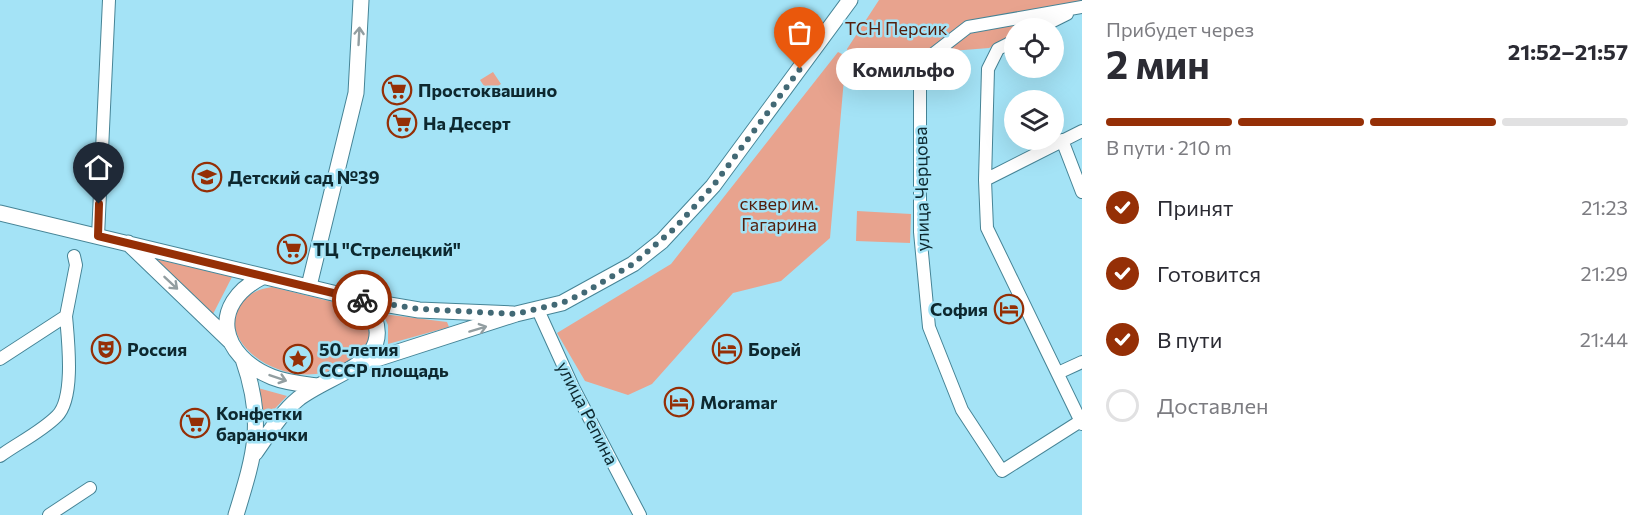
<!DOCTYPE html>
<html lang="ru">
<head>
<meta charset="utf-8">
<style>
	:root { --surface:#fff; --page:#f2f2f3; --text:#2b2b33; --muted:#7c7c81; --line:#e1e1e2; --accent:#952f06 }
	body { margin:0; font-family:Commissioner,sans-serif; background:var(--page); color:var(--text); height:100vh; display:flex; flex-direction:column; font-size:22px; white-space:nowrap }
	* { box-sizing:border-box; margin:0 }
	p { font-size:20px; color:var(--muted) }
	.icon { flex:none; width:33px; height:33px; fill:none; stroke:currentColor; stroke-width:2; stroke-linecap:round; stroke-linejoin:round }
	.map { position:relative; flex:1; overflow:hidden }
	.details { display:flex; flex-direction:column; background:var(--surface); width:570px }
	.details>* { flex:none }
	.controls { position:absolute; left:1004px; top:18px; display:grid; gap:12px }
	.controls a { display:grid; place-items:center; width:60px; height:60px; border-radius:50%; background:var(--surface); box-shadow:0 6px 24px #0002; font-size:30px }
	.pin { position:absolute; display:grid; place-items:center; width:51px; height:51px; color:#fff; margin:-62px -26px; border-radius:50% 50% 50% 0; rotate:-45deg; box-shadow:0 0 6px #0007 }
	.pin .icon { rotate:45deg }
	.courier { position:absolute; display:grid; place-items:center; width:60px; height:60px; margin:-30px; border:4px solid #952f06; border-radius:50%; background:#fff; color:#222; box-shadow:0 2px 8px #0007 }
	.bubble { position:absolute; height:42px; border-radius:21px; background:var(--surface); box-shadow:0 6px 24px #0002; font-size:20px; font-weight:700; line-height:42px; text-align:center }
	.overview em { font-style:normal; font-weight:700 }
	.overview div { display:flex; flex-direction:column-reverse }
	.overview { display:flex; align-items:center; justify-content:space-between; height:102px; padding:0 24px }
	h1 { font-size:39px; font-weight:700; line-height:45px }
	.bar { display:grid; grid-template-columns:repeat(4,1fr); gap:9px 6px; align-content:center; height:72px; padding:0 24px }
	.bar i { height:8px; border-radius:4px; background:var(--line) }
	.bar .current { background:var(--accent) }
	.bar p { grid-column:span 4 }
	ol { padding:0 24px; list-style:none }
	li { display:flex; align-items:center; gap:18px; height:66px }
	li p { margin-inline-start:auto }
	li .icon { padding:6px; border-radius:50%; background:var(--accent); color:#fff; stroke-width:4 }
	li:last-child { color:var(--muted) }
	li i { width:33px; height:33px; border:3px solid var(--line); border-radius:50% }
	main { display:flex; flex:1; min-height:0 }
	.map>svg:first-child { display:block }
</style>
</head>
<body>
<main>
<div class="map">
<svg width="1082" height="515" viewBox="0 0 1082 515">
	<rect width="100%" height="100%" fill="#a4e3f6"/>
	<path fill="#e8a38e" d="M 879,0 L 1082,0 L 1082,2 L 1029,28 L 1014,28 L 1014,36 L 989,48 L 851,59 L 847,49 Z
		M 838,52 L 846,56 L 830,238 L 781,281 L 733,293 L 652,384 L 628,395 L 585,381 L 557,333 L 671,264 Z
		M 493,72 L 501,84 L 488,92 L 480,80 Z
		M 857,211 L 911,214 L 910,243 L 856,241 Z
		M 156,259 L 232,277 L 213,314 Z
		M 272,287 L 353,307 L 367,320 L 370,340 C 317,417 206,347 241,303 C 250,293 259,289 272,287 Z
		M 383,314 L 447,322 L 449,327 L 388,344 L 388,325 Z
		M 258,388 L 287,396 L 259,425 Z"/>
	<g fill="none" stroke-linecap="round" stroke-linejoin="round">
		<g stroke="#468496" stroke-width="14">
			<path id="minor" d="M 1039,28 L 1067,14
				M 1014,41 L 998,49 L 988,69 L 985,180 L 987,228 L 1082,424
				M 1062,140 L 1082,192
				M 985,180 L 1082,131
				M 98,236 L 109,0
				M 538,310 L 573,387 L 640,515
				M 0,359 L 66,316 L 76,265 L 74,256
				M 1058,373 L 1082,362
				M 1079,422 L 1002,471 L 962,410 L 929,327 L 920,232 L 920,76 L 928,58 L 968,27 L 1082,7
				M 0,456 C 18,443 41,432 57,416 C 75,398 68,340 66,316
				M 49,515 L 90,488"/>
		</g>
		<g stroke="#468496" stroke-width="17">
			<path id="major" d="M 0,213 L 366,301 L 419,310 L 513,314
				M 128,243 L 230,341
				M 262,277 C 208,305 220,356 272,377 C 287,383 302,384 318,386
				M 309,286 L 356,93 L 361,0
				M 361,364 L 516,314 L 562,303 L 633,264 L 662,241 L 713,186 L 850,0
				M 255,453 C 268,435 280,414 298,399 C 334,371 405,362 366,301
				M 236,515 C 255,453 265,422 243,359"/>
		</g>
		<use href="#minor" stroke="#fff" stroke-width="12"/>
		<use href="#major" stroke="#fff" stroke-width="15"/>
	</g>
	<defs><path id="oneway-shaft" d="M-6 0H5M1.5-3L5.5 0L1.5 3" fill="none" stroke-width="1.6" stroke-linecap="round" stroke-linejoin="round" transform="scale(1.5)"/></defs>
	<g stroke="#929ea1">
		<use href="#oneway-shaft" transform="translate(359 36) rotate(-87)"/>
		<use href="#oneway-shaft" transform="translate(171 283) rotate(43)"/>
		<use href="#oneway-shaft" transform="translate(478 329) rotate(-17)"/>
		<use href="#oneway-shaft" transform="translate(278 378) rotate(19)"/>
	</g>
	<g fill="none" stroke-linecap="round" stroke-linejoin="round">
		<path stroke="#426975" stroke-width="6" stroke-dasharray="0 10.8" d="M 362,300 L 419,309 L 516,314 L 562,303 L 582,294 L 633,264 L 675,228 L 713,186 L 800,69"/>
		<path stroke="#952f06" stroke-width="8" d="M 99,204 L 98,236 L 362,300"/>
	</g>
	<defs>
		<g id="supermarket-ring" transform="scale(1.5)"><circle r="9.5" fill="#a4e3f6" stroke="#952f06" stroke-width="1.5"/><path d="M-6-5.5h2.5l.6 2H6L4.5 2H-2.5L-4.4-4H-6ZM-1.5 3.2a1.3 1.3 0 1 0 .1 0ZM3 3.2a1.3 1.3 0 1 0 .1 0Z" fill="#952f06"/></g>
		<g id="school-ring" transform="scale(1.5)"><circle r="9.5" fill="#a4e3f6" stroke="#952f06" stroke-width="1.5"/><path d="M0-5L7-2L0 1L-7-2ZM-4 1L0 2.5L4 1V4Q0 6-4 4Z" fill="#952f06"/></g>
		<g id="hotel-ring" transform="scale(1.5)"><circle r="9.5" fill="#a4e3f6" stroke="#952f06" stroke-width="1.5"/><path d="M-6-4.5h1.5V1H6V5H4.5V3h-9V5H-6ZM-4 0a1.8 1.8 0 1 1 3.6 0ZM.5 0V-2.5h3Q6-2.5 6 0Z" fill="#952f06"/></g>
		<g id="theatre-ring" transform="scale(1.5)"><circle r="9.5" fill="#a4e3f6" stroke="#952f06" stroke-width="1.5"/><path d="M-5-5.5Q0-4 5-5.5V0Q5 5 0 6Q-5 5-5 0ZM-3.3-2.5H-1v1.5H-3.3ZM1-2.5H3.3v1.5H1ZM-2.8 1Q0 5.5 2.8 1Z" fill="#952f06"/></g>
		<g id="sight-ring" transform="scale(1.5)"><circle r="9.5" fill="#a4e3f6" stroke="#952f06" stroke-width="1.5"/><path d="M0-6L1.8-2.2L6-1.7L2.9 1.2L3.7 5.4L0 3.3L-3.7 5.4L-2.9 1.2L-6-1.7L-1.8-2.2Z" fill="#952f06"/></g>
	</defs>
	<g fill-rule="evenodd">
		<use href="#supermarket-ring" x="397" y="90"/>
		<use href="#supermarket-ring" x="402" y="123"/>
		<use href="#school-ring" x="207" y="177"/>
		<use href="#supermarket-ring" x="292" y="249"/>
		<use href="#hotel-ring" x="1009" y="309"/>
		<use href="#theatre-ring" x="106" y="349"/>
		<use href="#hotel-ring" x="727" y="349"/>
		<use href="#sight-ring" x="298" y="359"/>
		<use href="#hotel-ring" x="679" y="402"/>
		<use href="#supermarket-ring" x="195" y="423"/>
	</g>
	<g text-anchor="middle" dominant-baseline="central" stroke-width="5" stroke-linejoin="round" paint-order="stroke">
		<g font-size="18" fill="#531d0b" stroke="#a4e3f6">
			<text x="896" y="28">ТСН Персик</text>
			<text x="779" y="203">сквер им.<tspan x="779" dy="21">Гагарина</tspan></text>
		</g>
		<g font-size="18" font-weight="bold" fill="#0d282f" stroke="#a4e3f6" text-anchor="start">
			<text x="418" y="90">Простоквашино</text>
			<text x="423" y="123">На Десерт</text>
			<text x="228" y="177">Детский сад №39</text>
			<text x="313" y="249">ТЦ "Стрелецкий"</text>
			<text x="988" y="309" text-anchor="end">София</text>
			<text x="127" y="349">Россия</text>
			<text x="319" y="349">50-летия<tspan x="319" dy="21">СССР площадь</tspan></text>
			<text x="748" y="349">Борей</text>
			<text x="700" y="402">Moramar</text>
			<text x="216" y="413">Конфетки<tspan x="216" dy="21">бараночки</tspan></text>
		</g>
		<g font-size="18" fill="#0d282f" stroke="#a4e3f6">
			<text transform="translate(921 189) rotate(-91)">улица Черцова</text>
			<text transform="translate(588 413) rotate(63)">улица Репина</text>
		</g>
	</g>
</svg>
<div class="controls">
<a><svg class="icon" aria-label="locate" viewBox="0 0 24 24"><circle cx="12" cy="12" r="6"/><path d="M12 2v4M12 18v4M2 12h4M18 12h4"/></svg></a>
<a><svg class="icon" aria-label="layers" viewBox="0 0 24 24"><path d="M12 4l9 5-9 5-9-5zM3 14l9 5 9-5"/></svg></a>
</div>
<div class="pin" style="left:800px;top:69px;background:#ea580c"><svg class="icon" aria-label="bag" viewBox="0 0 24 24"><path d="M5 8h14l-1 12H6zM9 8a3 3 0 0 1 6 0"/></svg></div>
<div class="pin" style="left:99px;top:204px;background:#1f2937"><svg class="icon" aria-label="home" viewBox="0 0 24 24"><path d="M3 11l9-7 9 7M6 9v11h12V9"/></svg></div>
<div class="courier" style="left:362px;top:300px"><svg class="icon" aria-label="bike" viewBox="0 0 24 24"><circle cx="6" cy="16" r="4"/><circle cx="18" cy="16" r="4"/><path d="M6 16l4-8h5l3 8M10 8l3 8H6M13 5h3"/></svg></div>
<div class="bubble" style="left:836px;top:48px;width:135px">Комильфо</div>
</div>
<section class="details">
<div class="overview"><div><h1>2 мин</h1><p>Прибудет через</p></div><em>21:52–21:57</em></div>
<div class="bar"><i class="current"></i><i class="current"></i><i class="current"></i><i></i><p>В пути · 210 m</p></div>
<ol>
<li><svg class="icon" aria-label="check" viewBox="0 0 24 24"><path d="M5 12l5 5 9-10"/></svg>Принят<p>21:23</p></li>
<li><svg class="icon" aria-label="check" viewBox="0 0 24 24"><path d="M5 12l5 5 9-10"/></svg>Готовится<p>21:29</p></li>
<li><svg class="icon" aria-label="check" viewBox="0 0 24 24"><path d="M5 12l5 5 9-10"/></svg>В пути<p>21:44</p></li>
<li><i></i>Доставлен</li>
</ol>
</section>
</main>
</body>
</html>
